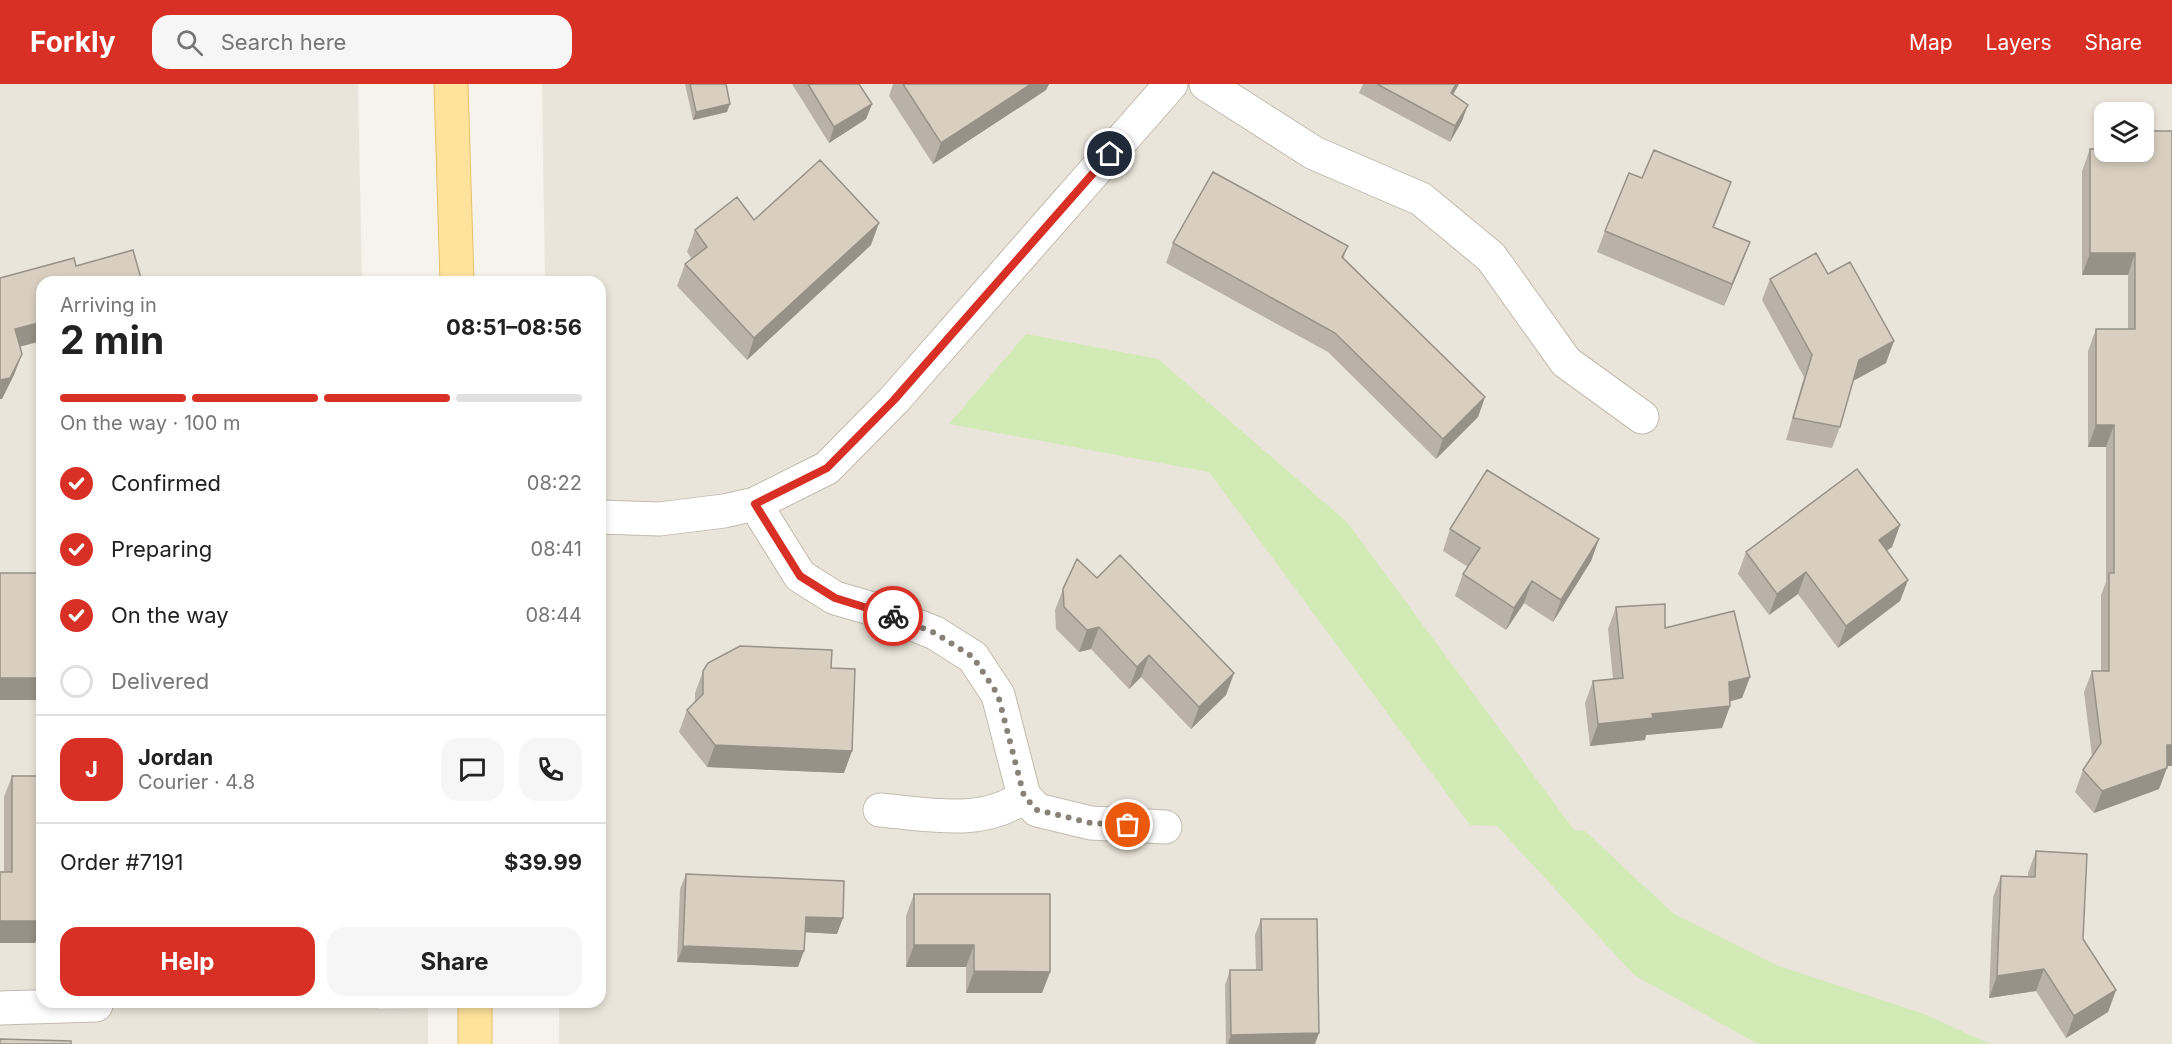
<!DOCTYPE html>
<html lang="en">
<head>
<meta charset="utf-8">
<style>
	:root { --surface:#fff; --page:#f6f6f6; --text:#222; --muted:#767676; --line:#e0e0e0; --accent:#d93025 }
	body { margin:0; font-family:Inter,sans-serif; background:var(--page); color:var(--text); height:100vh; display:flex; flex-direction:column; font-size:22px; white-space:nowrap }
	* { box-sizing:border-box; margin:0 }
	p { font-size:20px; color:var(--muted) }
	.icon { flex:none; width:33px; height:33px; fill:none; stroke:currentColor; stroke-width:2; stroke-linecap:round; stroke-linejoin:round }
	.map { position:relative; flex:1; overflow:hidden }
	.sheet { position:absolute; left:36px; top:192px; width:570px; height:732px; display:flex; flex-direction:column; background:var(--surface); border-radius:18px; box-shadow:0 3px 9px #0003 }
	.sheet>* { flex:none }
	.tools { position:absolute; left:2094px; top:18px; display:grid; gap:12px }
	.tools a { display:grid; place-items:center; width:60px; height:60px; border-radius:12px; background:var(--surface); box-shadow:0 3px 9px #0003; font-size:30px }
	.pin { position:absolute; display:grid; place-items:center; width:51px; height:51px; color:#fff; margin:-26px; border:3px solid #fff; border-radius:50%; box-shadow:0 2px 6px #0007 }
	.courier { position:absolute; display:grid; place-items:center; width:60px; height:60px; margin:-30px; border:4px solid #d93025; border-radius:50%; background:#fff; color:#222; box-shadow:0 2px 8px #0007 }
	.summary em { font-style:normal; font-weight:700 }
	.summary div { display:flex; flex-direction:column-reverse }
	.summary { display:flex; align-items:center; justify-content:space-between; height:102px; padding:0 24px }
	h1 { font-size:39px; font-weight:700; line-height:45px }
	.bar { display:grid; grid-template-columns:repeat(4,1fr); gap:9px 6px; align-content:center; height:72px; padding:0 24px }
	.bar i { height:8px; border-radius:4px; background:var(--line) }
	.bar .current { background:var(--accent) }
	.bar p { grid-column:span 4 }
	.line { display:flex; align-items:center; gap:15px; padding:0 24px; border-top:2px solid var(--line) }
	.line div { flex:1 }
	.round { display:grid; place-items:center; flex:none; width:63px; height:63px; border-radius:18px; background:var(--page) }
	ol { padding:0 24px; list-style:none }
	li { display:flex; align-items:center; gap:18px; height:66px }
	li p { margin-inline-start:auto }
	li .icon { padding:6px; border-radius:50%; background:var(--accent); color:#fff; stroke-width:4 }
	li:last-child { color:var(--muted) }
	li i { width:33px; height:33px; border:3px solid var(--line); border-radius:50% }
	.action { display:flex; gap:12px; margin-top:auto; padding:12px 24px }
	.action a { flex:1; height:69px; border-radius:18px; background:var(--accent); color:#fff; font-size:24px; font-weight:700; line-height:69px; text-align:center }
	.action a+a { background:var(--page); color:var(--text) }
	header { display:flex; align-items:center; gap:36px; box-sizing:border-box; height:84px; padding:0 30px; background:var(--accent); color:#fff }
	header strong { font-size:28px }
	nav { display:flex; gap:33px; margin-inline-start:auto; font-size:21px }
	.search { width:420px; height:54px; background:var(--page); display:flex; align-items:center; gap:15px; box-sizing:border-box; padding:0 21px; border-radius:18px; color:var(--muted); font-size:22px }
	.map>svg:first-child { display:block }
</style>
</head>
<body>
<header>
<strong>Forkly</strong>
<div class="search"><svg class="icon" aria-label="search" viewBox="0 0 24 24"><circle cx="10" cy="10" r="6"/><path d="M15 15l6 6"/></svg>Search here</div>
<nav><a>Map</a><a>Layers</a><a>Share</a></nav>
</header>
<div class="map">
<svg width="2172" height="960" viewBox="0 0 2172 960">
	<rect width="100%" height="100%" fill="#f6f3ec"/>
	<path fill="#eae5da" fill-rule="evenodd" d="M 0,0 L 358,0 L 362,198 L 42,198 L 42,918 L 378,918 L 378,925 L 428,924 L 428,960 L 0,960 Z
		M 542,0 L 2172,0 L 2172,960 L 559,960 L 559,918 L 600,918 L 600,198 L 545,198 ZM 2104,28 L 2144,28 L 2144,68 L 2104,68 Z"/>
	<path fill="#d2eab5" d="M 1026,250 L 1158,275 L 1347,438 L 1574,746 L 1585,747 L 1674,830 L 1776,881 L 1924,930 L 1990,960 L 1758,960 L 1634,891 L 1497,742 L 1470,741 L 1209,388 L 949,340 Z"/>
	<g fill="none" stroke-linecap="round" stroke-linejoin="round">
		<g stroke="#c2bbae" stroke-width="35">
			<path id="minor" d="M 1206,0 L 1314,69 L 1421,115 L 1491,173 L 1566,278 L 1642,333
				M 755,420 L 800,492 L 835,514 L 880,527 L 935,549 L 973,573 L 998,611 L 1024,712 L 1037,726 L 1091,739 L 1165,743
				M 600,433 L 659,435 L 724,427 L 755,420 L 827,384 L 894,316 L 1171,0
				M 880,726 C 927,730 984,743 1024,712
				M 0,924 L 96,921"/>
		</g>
		<g stroke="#e6c16a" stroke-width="35">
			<path id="major" d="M 451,0 L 457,198
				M 475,960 L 475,918"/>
		</g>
		<use href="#minor" stroke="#fff" stroke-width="33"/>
		<use href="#major" stroke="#ffe39c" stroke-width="33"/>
	</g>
	<path fill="#bab2a6" d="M 685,0 L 726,0 L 727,28 L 693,36 Z
		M 792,0 L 859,0 L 872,20 L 866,35 L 829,59 Z
		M 893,0 L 1049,0 L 1046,6 L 933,80 L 889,12 Z
		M 1363,0 L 1458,0 L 1453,11 L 1462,37 L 1450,58 L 1359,9 Z
		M 2090,65 L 2144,68 L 2172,682 L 2167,682 L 2159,705 L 2094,729 L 2075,708 L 2083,686 L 2092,672 L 2084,608 L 2092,587 L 2101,587 L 2101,511 L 2106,498 L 2106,363 L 2088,363 L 2088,267 L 2096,245 L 2128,245 L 2128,191 L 2082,191 L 2082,87 Z
		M 1642,94 L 1723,120 L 1714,143 L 1750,158 L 1724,222 L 1597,168 L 1605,147 Z
		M 754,136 L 871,161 L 747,276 L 677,202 L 685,180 L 692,175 L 687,168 L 695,146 Z
		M 1173,159 L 1348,162 L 1343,175 L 1485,313 L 1478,333 L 1436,375 L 1328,268 L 1166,179 Z
		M 1828,190 L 1886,279 L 1853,297 L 1840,343 L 1832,364 L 1786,356 L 1804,293 L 1762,216 L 1770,195 Z
		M 1900,441 L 1892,463 L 1886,467 L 1908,496 L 1900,517 L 1838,564 L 1798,510 L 1769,531 L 1738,490 L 1746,468 Z
		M 1450,445 L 1599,455 L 1591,477 L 1553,538 L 1524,519 L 1506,546 L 1455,512 L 1463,490 L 1468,483 L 1443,467 Z
		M 1097,494 L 1234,589 L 1226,611 L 1191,645 L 1141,593 L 1129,605 L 1091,565 L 1079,568 L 1056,545 L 1055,526 L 1063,505 Z
		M 1616,523 L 1750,593 L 1742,614 L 1730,617 L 1730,622 L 1722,644 L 1646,651 L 1645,656 L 1590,662 L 1585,619 L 1593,597 L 1613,595 L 1608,545 Z
		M 831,584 L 844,689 L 707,683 L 679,648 L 687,626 L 695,618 L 695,609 L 703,587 Z
		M 12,692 L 42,692 L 42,840 L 35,859 L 4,788 L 4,713 Z
		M 2036,767 L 2083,855 L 2116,906 L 2108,928 L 2066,954 L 2036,907 L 1989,914 L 1993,813 L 2001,792 L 2028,793 L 2028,789 Z
		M 686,790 L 837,850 L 805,848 L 798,883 L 677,878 L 680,805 Z
		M 914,810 L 1050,888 L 1042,909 L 966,909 L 966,883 L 906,883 L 906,832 Z
		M 1261,835 L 1315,960 L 1226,960 L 1225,901 L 1230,886 L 1256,886 L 1255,851 Z"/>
	<path fill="#979187" d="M 1031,0 L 1049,0 L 1046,6 L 933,80 L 941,59 Z
		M 1456,0 L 1459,0 L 1445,25 L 1451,9 Z
		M 730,20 L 727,28 L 693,36 L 696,28 Z
		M 872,20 L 866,35 L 829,59 L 834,43 Z
		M 1468,21 L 1462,37 L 1450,58 L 1455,42 Z
		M 1731,98 L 1723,120 L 1705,165 L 1713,143 Z
		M 879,139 L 871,161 L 747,276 L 754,254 Z
		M 1750,158 L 1742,179 L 1724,222 L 1732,200 Z
		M 2090,169 L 2135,169 L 2128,191 L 2082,191 Z
		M 42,238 L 42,257 L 7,266 L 15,245 Z
		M 1894,257 L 1886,279 L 1851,298 L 1859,276 Z
		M 22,270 L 14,291 L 2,315 L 0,315 L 0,296 Z
		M 1485,313 L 1478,333 L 1436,375 L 1443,355 Z
		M 2096,341 L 2114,341 L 2106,363 L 2088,363 Z
		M 1900,441 L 1892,463 L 1871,478 L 1879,456 Z
		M 1599,455 L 1591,477 L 1553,538 L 1561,516 Z
		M 1806,488 L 1798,510 L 1769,531 L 1777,510 Z
		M 1908,496 L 1900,517 L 1838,564 L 1846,542 Z
		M 1532,497 L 1524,519 L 1506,546 L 1514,524 Z
		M 1099,543 L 1091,565 L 1079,568 L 1087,546 Z
		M 1149,571 L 1141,593 L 1129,605 L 1137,583 Z
		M 1234,589 L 1226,611 L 1191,645 L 1199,623 Z
		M 1750,593 L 1742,614 L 1721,620 L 1729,598 Z
		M 0,594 L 42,594 L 42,616 L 0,616 Z
		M 1730,622 L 1722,644 L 1646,651 L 1645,656 L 1590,662 L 1598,640 L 1652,630 Z
		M 715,661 L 852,667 L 844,689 L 707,683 Z
		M 2167,661 L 2172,661 L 2172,682 L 2159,682 Z
		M 2167,684 L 2159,705 L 2094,729 L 2102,707 Z
		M 806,833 L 843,834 L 837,850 L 800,848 Z
		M 0,837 L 42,837 L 42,840 L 35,859 L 0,859 Z
		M 914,861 L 974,861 L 966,883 L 906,883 Z
		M 683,862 L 804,867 L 798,883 L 677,878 Z
		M 2044,885 L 2036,907 L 1989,914 L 1997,892 Z
		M 974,887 L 1050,888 L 1042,909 L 966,909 Z
		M 2116,906 L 2108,928 L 2066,954 L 2074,932 Z
		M 260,918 L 274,918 L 259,921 Z
		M 1319,949 L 1315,960 L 1228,960 L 1231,951 Z"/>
	<path fill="#d8cfc1" stroke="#979187" stroke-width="1.5" d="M 690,0 L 726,0 L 730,20 L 696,28 Z
		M 808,0 L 859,0 L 872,20 L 834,43 Z
		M 903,0 L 1031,0 L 941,59 Z
		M 1377,0 L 1456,0 L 1451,9 L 1468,21 L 1455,42 Z
		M 2144,47 L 2172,47 L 2172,661 L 2167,661 L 2167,684 L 2102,707 L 2083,686 L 2101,659 L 2092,587 L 2109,587 L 2109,489 L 2114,489 L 2114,341 L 2096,341 L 2096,245 L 2135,245 L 2135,169 L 2090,169 L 2090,65 L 2104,65 L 2104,68 L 2144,68 Z
		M 1654,66 L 1731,98 L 1713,143 L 1750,158 L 1732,200 L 1605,147 L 1629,89 L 1642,94 Z
		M 820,76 L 879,139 L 754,254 L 685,180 L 707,163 L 695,146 L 737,113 L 754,136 Z
		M 1213,88 L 1348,162 L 1342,173 L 1485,313 L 1443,355 L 1335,249 L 1173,159 Z
		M 133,166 L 142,198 L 42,198 L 42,238 L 15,245 L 22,270 L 10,294 L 0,296 L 0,194 L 74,174 L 76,182 Z
		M 1816,169 L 1828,190 L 1850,178 L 1894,257 L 1859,276 L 1840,343 L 1793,334 L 1812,271 L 1770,195 Z
		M 1857,385 L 1900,441 L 1879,456 L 1908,496 L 1846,542 L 1806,488 L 1777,510 L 1746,468 Z
		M 1487,386 L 1599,455 L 1561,516 L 1532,497 L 1514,524 L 1463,490 L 1480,464 L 1450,445 Z
		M 1120,471 L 1234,589 L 1199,623 L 1149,571 L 1137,583 L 1099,543 L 1087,546 L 1064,523 L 1063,505 L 1077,475 L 1097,494 Z
		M 0,489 L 40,489 L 40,552 L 42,552 L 42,594 L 0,594 Z
		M 1665,520 L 1665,544 L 1734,527 L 1750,593 L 1729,598 L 1730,622 L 1652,630 L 1653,634 L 1598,640 L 1593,597 L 1623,594 L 1616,523 Z
		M 740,562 L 832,566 L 831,584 L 855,585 L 852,667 L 715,661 L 687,626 L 703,610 L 703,587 L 708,579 Z
		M 12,692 L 42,692 L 42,837 L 0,837 L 0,788 L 12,788 Z
		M 2036,767 L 2087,770 L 2083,855 L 2116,906 L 2074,932 L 2044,885 L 1997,892 L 2001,792 L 2035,793 Z
		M 686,790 L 844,797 L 843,834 L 806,833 L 804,867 L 683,862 Z
		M 914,810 L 1050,810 L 1050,888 L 974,887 L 974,861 L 914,861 Z
		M 1261,835 L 1317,835 L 1319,949 L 1231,951 L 1230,886 L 1262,886 Z
		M 0,955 L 71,957 L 71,960 L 0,960 Z"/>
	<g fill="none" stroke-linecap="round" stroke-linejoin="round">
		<path stroke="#878178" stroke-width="6" stroke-dasharray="0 10.8" d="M 893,532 L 935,549 L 973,573 L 998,611 L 1024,712 L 1037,726 L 1091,739 L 1128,741"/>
		<path stroke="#d93025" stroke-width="8" d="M 893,532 L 835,514 L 800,492 L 755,420 L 827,384 L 894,316 L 1110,70"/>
	</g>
</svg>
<div class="tools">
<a><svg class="icon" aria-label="layers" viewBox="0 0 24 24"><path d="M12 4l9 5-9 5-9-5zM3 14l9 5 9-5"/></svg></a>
</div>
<div class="pin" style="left:1128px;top:741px;background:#ea580c"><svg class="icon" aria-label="bag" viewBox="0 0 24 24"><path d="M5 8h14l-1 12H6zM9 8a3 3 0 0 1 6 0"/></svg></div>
<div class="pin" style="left:1110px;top:70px;background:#1f2937"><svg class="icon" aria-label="home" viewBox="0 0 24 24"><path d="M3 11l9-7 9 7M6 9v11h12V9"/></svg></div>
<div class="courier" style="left:893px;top:532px"><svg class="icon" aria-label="bike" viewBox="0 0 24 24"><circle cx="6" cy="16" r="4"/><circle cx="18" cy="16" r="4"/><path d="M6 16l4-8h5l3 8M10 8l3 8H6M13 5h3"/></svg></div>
<section class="sheet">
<div class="summary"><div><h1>2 min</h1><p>Arriving in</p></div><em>08:51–08:56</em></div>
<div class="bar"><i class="current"></i><i class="current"></i><i class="current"></i><i></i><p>On the way · 100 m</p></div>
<ol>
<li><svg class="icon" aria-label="check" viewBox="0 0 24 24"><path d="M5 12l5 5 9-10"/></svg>Confirmed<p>08:22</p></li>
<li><svg class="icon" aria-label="check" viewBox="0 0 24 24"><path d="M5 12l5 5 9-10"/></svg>Preparing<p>08:41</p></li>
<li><svg class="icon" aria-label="check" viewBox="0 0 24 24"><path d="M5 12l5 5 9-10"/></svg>On the way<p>08:44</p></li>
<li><i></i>Delivered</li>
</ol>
<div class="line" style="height:108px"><b class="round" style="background:var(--accent);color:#fff">J</b><div><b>Jordan</b><p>Courier · 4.8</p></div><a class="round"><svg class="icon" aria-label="chat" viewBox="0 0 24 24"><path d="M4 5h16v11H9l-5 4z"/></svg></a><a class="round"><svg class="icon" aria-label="phone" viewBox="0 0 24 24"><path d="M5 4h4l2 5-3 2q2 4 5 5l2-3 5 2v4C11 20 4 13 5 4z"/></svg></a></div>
<div class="line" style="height:78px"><div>Order #7191</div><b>$39.99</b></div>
<div class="action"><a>Help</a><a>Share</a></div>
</section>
</div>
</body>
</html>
